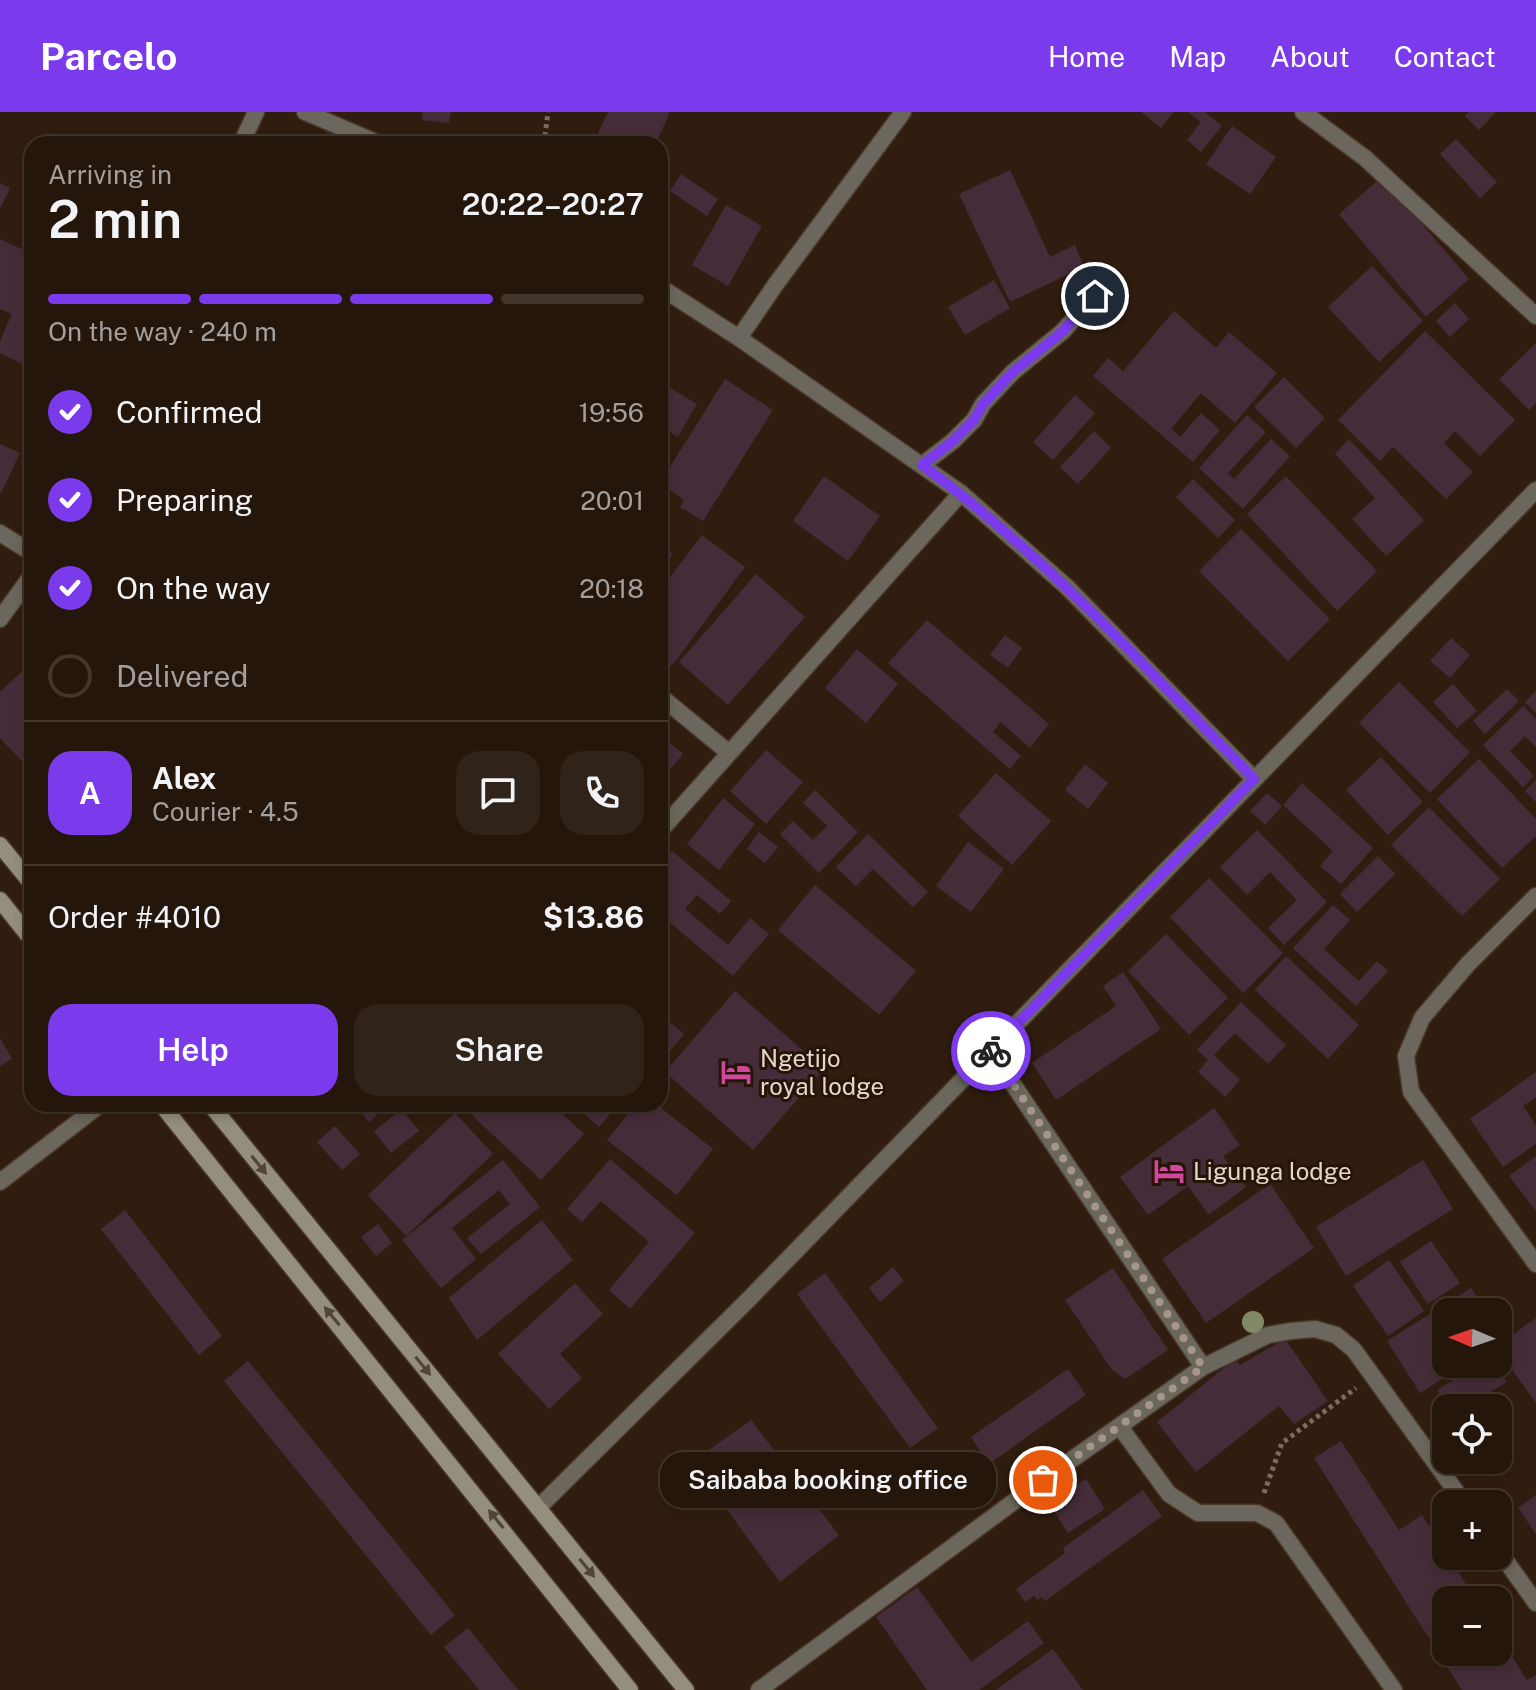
<!DOCTYPE html>
<html lang="en">
<head>
<meta charset="utf-8">
<style>
	:root { --surface:#24160b; --page:#302319; --text:#f1f3f6; --muted:#a39f9d; --line:#41352c; --accent:#7c3aed }
	body { margin:0; font-family:"Public Sans",sans-serif; background:var(--page); color:var(--text); height:100vh; display:flex; flex-direction:column; font-size:30px; white-space:nowrap }
	* { box-sizing:border-box; margin:0 }
	p { font-size:26px; color:var(--muted) }
	.icon { flex:none; width:44px; height:44px; fill:none; stroke:currentColor; stroke-width:2; stroke-linecap:round; stroke-linejoin:round }
	.map { position:relative; flex:1; overflow:hidden }
	.panel { position:absolute; left:24px; top:24px; width:644px; height:976px; display:flex; flex-direction:column; background:var(--surface); border-radius:24px; box-shadow:0 4px 12px #0003,0 0 0 2px var(--line) }
	.panel>* { flex:none }
	.needle { width:52px; rotate:272deg }
	.controls { position:absolute; left:1432px; top:1186px; display:grid; gap:16px }
	.controls a { display:grid; place-items:center; width:80px; height:80px; border-radius:16px; background:var(--surface); box-shadow:0 4px 12px #0003,0 0 0 2px var(--line); font-size:40px }
	.pin { position:absolute; display:grid; place-items:center; width:68px; height:68px; color:#fff; margin:-34px; border:4px solid #fff; border-radius:50%; box-shadow:0 2px 8px #0007 }
	.courier { position:absolute; display:grid; place-items:center; width:80px; height:80px; margin:-40px; border:6px solid #7c3aed; border-radius:50%; background:#fff; color:#222; box-shadow:0 2px 10px #0007 }
	.bubble { position:absolute; height:56px; border-radius:24px; background:var(--surface); box-shadow:0 4px 12px #0003,0 0 0 2px var(--line); font-size:26px; font-weight:600; line-height:56px; text-align:center }
	.head em { font-style:normal; font-weight:600 }
	.head div { display:flex; flex-direction:column-reverse }
	.head { display:flex; align-items:center; justify-content:space-between; height:136px; padding:0 24px }
	h1 { font-size:52px; font-weight:600; line-height:60px }
	.bar { display:grid; grid-template-columns:repeat(4,1fr); gap:12px 8px; align-content:center; height:96px; padding:0 24px }
	.bar i { height:10px; border-radius:6px; background:var(--line) }
	.bar .on { background:var(--accent) }
	.bar p { grid-column:span 4 }
	.line { display:flex; align-items:center; gap:20px; padding:0 24px; border-top:2px solid var(--line) }
	.line div { flex:1 }
	.round { display:grid; place-items:center; flex:none; width:84px; height:84px; border-radius:24px; background:var(--page) }
	ol { padding:0 24px; list-style:none }
	li { display:flex; align-items:center; gap:24px; height:88px }
	li p { margin-inline-start:auto }
	li .icon { padding:8px; border-radius:50%; background:var(--accent); color:#fff; stroke-width:4 }
	li:last-child { color:var(--muted) }
	li i { width:44px; height:44px; border:4px solid var(--line); border-radius:50% }
	.primary-button { display:flex; gap:16px; margin-top:auto; padding:16px 24px }
	.primary-button a { flex:1; height:92px; border-radius:24px; background:var(--accent); color:#fff; font-size:32px; font-weight:600; line-height:92px; text-align:center }
	.primary-button a+a { background:var(--page); color:var(--text) }
	header { display:flex; align-items:center; gap:48px; box-sizing:border-box; height:112px; padding:0 40px; background:var(--accent); color:#fff }
	header strong { font-size:38px }
	nav { display:flex; gap:44px; margin-inline-start:auto; font-size:28px }
	.map>svg:first-child { display:block }
</style>
</head>
<body>
<header>
<strong>Parcelo</strong>
<nav><a>Home</a><a>Map</a><a>About</a><a>Contact</a></nav>
</header>
<div class="map">
<svg width="1536" height="1578" viewBox="0 0 1536 1578">
	<rect width="100%" height="100%" fill="#301d0f"/>
	<path fill="#462c39" d="M 423,0 L 451,0 L 449,11 L 422,8 Z
		M 608,0 L 667,0 L 670,1 L 655,32 L 593,32 Z
		M 1141,0 L 1174,0 L 1161,16 Z
		M 1188,0 L 1205,0 L 1222,14 L 1201,40 L 1187,28 L 1201,10 Z
		M 1469,0 L 1496,0 L 1479,18 L 1465,4 Z
		M 1232,14 L 1276,45 L 1250,82 L 1206,52 Z
		M 1456,27 L 1497,70 L 1480,86 L 1440,42 Z
		M 1010,58 L 1050,145 L 1075,133 L 1084,155 L 1010,190 L 959,82 Z
		M 681,62 L 718,87 L 707,104 L 670,79 Z
		M 1382,65 L 1469,167 L 1426,205 L 1339,102 Z
		M 0,71 L 10,76 L 0,97 Z
		M 726,93 L 762,114 L 728,174 L 692,153 Z
		M 0,127 L 32,142 L 32,257 L 0,241 L 0,229 L 12,202 L 0,197 Z
		M 1372,154 L 1423,209 L 1379,250 L 1328,195 Z
		M 994,168 L 1010,196 L 965,223 L 948,195 Z
		M 1455,191 L 1469,207 L 1450,225 L 1436,209 Z
		M 1174,199 L 1216,236 L 1229,220 L 1277,261 L 1235,311 L 1201,281 L 1171,317 L 1180,325 L 1201,301 L 1220,318 L 1193,350 L 1093,264 L 1108,246 L 1123,259 Z
		M 1425,219 L 1515,308 L 1480,344 L 1455,319 L 1444,331 L 1473,360 L 1446,387 L 1393,335 L 1380,349 L 1338,308 Z
		M 1536,231 L 1536,291 L 1529,298 L 1499,267 Z
		M 1284,265 L 1325,306 L 1296,336 L 1254,295 Z
		M 725,267 L 773,298 L 703,409 L 680,395 L 684,388 L 660,371 Z
		M 660,270 L 697,292 L 678,325 L 660,314 Z
		M 1075,283 L 1095,301 L 1053,348 L 1033,330 Z
		M 1247,303 L 1266,320 L 1228,361 L 1234,367 L 1271,327 L 1290,344 L 1243,397 L 1199,356 Z
		M 1094,319 L 1111,336 L 1078,372 L 1060,355 Z
		M 1349,327 L 1424,408 L 1386,444 L 1352,407 L 1375,386 L 1335,342 Z
		M 0,332 L 20,341 L 0,383 Z
		M 824,364 L 880,404 L 848,449 L 793,409 Z
		M 1286,364 L 1377,459 L 1337,499 L 1247,402 Z
		M 1193,367 L 1235,408 L 1218,426 L 1176,385 Z
		M 1241,417 L 1330,507 L 1288,549 L 1199,459 Z
		M 702,423 L 745,455 L 672,554 L 660,545 L 660,479 Z
		M 660,433 L 673,442 L 660,461 Z
		M 756,462 L 805,505 L 728,593 L 679,550 Z
		M 927,508 L 1049,612 L 1030,636 L 1001,610 L 993,620 L 1021,644 L 1010,657 L 888,551 Z
		M 1005,523 L 1022,536 L 1008,556 L 990,543 Z
		M 1451,526 L 1470,543 L 1450,566 L 1430,549 Z
		M 857,537 L 898,572 L 866,611 L 825,576 Z
		M 32,550 L 32,660 L 0,626 L 0,580 Z
		M 1399,570 L 1470,640 L 1430,681 L 1359,611 Z
		M 1453,572 L 1477,599 L 1457,616 L 1433,590 Z
		M 1507,577 L 1519,589 L 1485,622 L 1473,609 Z
		M 1536,579 L 1536,601 L 1525,590 Z
		M 1523,594 L 1536,607 L 1536,635 L 1525,624 L 1510,639 L 1534,664 L 1523,675 L 1483,633 Z
		M 660,623 L 683,642 L 660,670 Z
		M 766,638 L 803,670 L 766,712 L 730,679 Z
		M 1381,645 L 1423,690 L 1388,723 L 1346,678 Z
		M 1479,647 L 1536,707 L 1536,724 L 1502,756 L 1437,687 Z
		M 1085,652 L 1108,671 L 1088,697 L 1065,678 Z
		M 996,661 L 1051,709 L 1012,753 L 958,704 Z
		M 1536,668 L 1536,690 L 1525,679 Z
		M 1302,671 L 1373,736 L 1341,772 L 1320,754 L 1333,739 L 1283,693 Z
		M 815,678 L 858,720 L 819,761 L 780,722 L 793,709 L 813,728 L 827,714 L 803,691 Z
		M 1267,681 L 1282,694 L 1265,713 L 1250,699 Z
		M 723,686 L 755,712 L 719,758 L 687,732 Z
		M 1429,695 L 1500,767 L 1462,804 L 1391,733 Z
		M 1257,718 L 1327,790 L 1284,833 L 1268,816 L 1297,788 L 1270,760 L 1247,783 L 1220,755 Z
		M 759,720 L 778,735 L 765,751 L 747,737 Z
		M 868,722 L 928,780 L 913,795 L 873,757 L 856,774 L 836,755 Z
		M 968,730 L 1004,757 L 971,800 L 936,774 Z
		M 672,739 L 731,789 L 720,802 L 697,783 L 685,797 L 728,833 L 750,806 L 769,822 L 733,864 L 660,802 L 660,753 Z
		M 1378,744 L 1395,762 L 1357,800 L 1340,782 Z
		M 1209,766 L 1283,841 L 1243,881 L 1170,805 Z
		M 815,773 L 916,859 L 879,903 L 778,818 Z
		M 1333,793 L 1350,808 L 1324,837 L 1359,869 L 1377,849 L 1388,859 L 1356,894 L 1293,836 Z
		M 1166,822 L 1228,886 L 1189,923 L 1128,859 Z
		M 1286,844 L 1359,913 L 1328,947 L 1255,878 Z
		M 1123,860 L 1161,917 L 1056,988 L 1032,951 L 1116,894 L 1103,874 Z
		M 735,879 L 824,957 L 753,1038 L 665,960 Z
		M 1241,890 L 1286,933 L 1268,952 L 1235,921 L 1214,943 L 1240,968 L 1225,985 L 1198,960 L 1208,948 L 1197,938 Z
		M 660,902 L 684,922 L 660,951 Z
		M 0,926 L 12,947 L 0,954 Z
		M 1536,960 L 1536,985 L 1523,994 L 1536,1013 L 1536,1032 L 1503,1055 L 1470,1007 Z
		M 354,992 L 389,992 L 369,1010 Z
		M 460,992 L 552,992 L 584,1022 L 541,1068 Z
		M 573,992 L 619,992 L 599,1015 Z
		M 636,992 L 656,992 L 713,1037 L 677,1083 L 607,1028 Z
		M 1214,996 L 1240,1033 L 1223,1044 L 1246,1075 L 1209,1103 L 1188,1074 L 1148,1103 L 1120,1065 Z
		M 402,997 L 419,1019 L 391,1041 L 374,1019 Z
		M 455,1001 L 493,1042 L 406,1124 L 368,1083 Z
		M 335,1014 L 360,1042 L 342,1058 L 317,1030 Z
		M 1536,1044 L 1536,1099 L 1509,1064 Z
		M 610,1047 L 695,1121 L 630,1197 L 609,1178 L 649,1130 L 601,1089 L 582,1110 L 567,1097 Z
		M 503,1048 L 540,1095 L 481,1142 L 467,1126 L 510,1092 L 499,1078 L 452,1116 L 476,1147 L 441,1176 L 402,1128 Z
		M 1423,1048 L 1453,1097 L 1346,1164 L 1316,1115 Z
		M 1270,1072 L 1314,1136 L 1206,1211 L 1162,1147 Z
		M 125,1098 L 222,1224 L 199,1243 L 101,1117 Z
		M 542,1108 L 573,1148 L 477,1228 L 449,1186 Z
		M 378,1112 L 392,1131 L 376,1144 L 361,1125 Z
		M 1431,1129 L 1460,1171 L 1428,1192 L 1400,1150 Z
		M 1389,1148 L 1424,1199 L 1388,1224 L 1353,1174 Z
		M 893,1155 L 904,1169 L 880,1190 L 869,1176 Z
		M 1113,1156 L 1168,1238 L 1125,1267 L 1112,1258 L 1065,1188 Z
		M 825,1161 L 938,1316 L 910,1336 L 797,1182 Z
		M 575,1171 L 603,1202 L 560,1242 L 582,1266 L 549,1297 L 498,1242 Z
		M 1471,1176 L 1486,1200 L 1446,1200 L 1446,1252 L 1465,1252 L 1420,1281 L 1387,1229 Z
		M 1536,1206 L 1536,1291 L 1498,1238 L 1498,1233 Z
		M 1285,1227 L 1328,1289 L 1294,1312 L 1279,1294 L 1196,1360 L 1157,1310 L 1235,1247 L 1240,1253 Z
		M 248,1249 L 455,1503 L 431,1523 L 224,1269 Z
		M 1480,1252 L 1496,1252 L 1507,1270 L 1463,1296 L 1448,1296 L 1437,1278 Z
		M 1068,1257 L 1086,1283 L 989,1352 L 971,1325 Z
		M 751,1308 L 839,1423 L 780,1470 L 692,1350 Z
		M 1341,1329 L 1399,1418 L 1422,1403 L 1476,1488 L 1446,1488 L 1446,1540 L 1498,1540 L 1498,1522 L 1527,1568 L 1536,1563 L 1536,1578 L 1462,1578 L 1314,1346 Z
		M 1086,1367 L 1105,1397 L 1068,1421 L 1049,1391 Z
		M 1143,1378 L 1162,1404 L 1045,1489 L 1042,1485 L 1037,1488 L 1034,1484 L 1025,1490 L 1016,1477 L 1065,1441 L 1063,1436 Z
		M 1536,1383 L 1536,1422 L 1518,1396 Z
		M 917,1475 L 971,1550 L 1028,1509 L 1044,1531 L 979,1578 L 927,1578 L 876,1505 Z
		M 468,1516 L 518,1578 L 479,1578 L 444,1535 Z
		M 1053,1537 L 1083,1578 L 996,1578 Z"/>
	<g fill="none" stroke-linecap="round" stroke-linejoin="round">
		<g stroke="#49372a" stroke-width="19">
			<path id="lane" d="M 922,353 L 953,329 L 974,308 L 983,292 L 1013,260 L 1062,220 L 1095,184
				M 0,421 L 32,441
				M 1120,1315 L 1169,1382 L 1198,1401 L 1257,1401 L 1276,1411 L 1394,1578"/>
		</g>
		<g stroke="#49372a" stroke-width="19">
			<path id="street" d="M 305,0 L 380,32
				M 1303,0 L 1365,46 L 1536,204
				M 241,32 L 256,0
				M 660,175 L 739,226 L 961,381 L 1068,476 L 1254,667
				M 739,226 L 776,172 L 903,0
				M 0,507 L 32,463
				M 660,584 L 728,640
				M 660,719 L 961,381
				M 1536,784 L 1468,852 L 1422,906 L 1406,944 L 1411,980 L 1536,1152
				M 990,938 L 1203,1255
				M 0,1070 L 101,992
				M 538,1396 L 749,1187 L 1536,378
				M 1498,1438 L 1536,1491
				M 759,1578 L 1043,1368 L 1203,1255 L 1268,1223 L 1291,1219 L 1315,1217 L 1336,1223 L 1354,1238 L 1465,1392"/>
		</g>
		<g stroke="#49372a" stroke-width="19">
			<path id="secondary" d="M 0,733 L 32,772
				M 0,788 L 32,828
				M 161,992 L 630,1578
				M 210,992 L 686,1578"/>
		</g>
		<path stroke="#7d6c60" stroke-width="5" stroke-dasharray="4 4" stroke-linecap="butt" d="M 544,32 L 548,0
			M 1264,1381 L 1282,1331 L 1356,1276"/>
		<use href="#lane" stroke="#6b675c" stroke-width="16"/>
		<use href="#street" stroke="#6b675c" stroke-width="16"/>
		<use href="#secondary" stroke="#948e7d" stroke-width="16"/>
	</g>
	<circle fill="#808867" cx="1253" cy="1210" r="11"/>
	<defs><path id="oneway-solid" d="M-6-.8H1V-3.2L6.5 0L1 3.2V.8H-6Z" transform="scale(2)"/></defs>
	<g fill="#524536">
		<use href="#oneway-solid" transform="translate(259 1053) rotate(51)"/>
		<use href="#oneway-solid" transform="translate(332 1204) rotate(-129)"/>
		<use href="#oneway-solid" transform="translate(423 1254) rotate(51)"/>
		<use href="#oneway-solid" transform="translate(496 1407) rotate(-129)"/>
		<use href="#oneway-solid" transform="translate(587 1456) rotate(51)"/>
	</g>
	<g fill="none" stroke-linecap="round" stroke-linejoin="round">
		<path stroke="#a5958b" stroke-width="8" stroke-dasharray="0 14.4" d="M 991,939 L 1203,1255 L 1043,1368"/>
		<path stroke="#7c3aed" stroke-width="10" d="M 991,939 L 1254,667 C 1148,558 1045,443 922,353 L 953,329 L 974,308 L 983,292 L 1013,260 L 1062,220 L 1095,184"/>
	</g>
	<defs>
		<g id="hotel-bare" transform="scale(2.4)"><path d="M-6-4.5h1.5V1H6V5H4.5V3h-9V5H-6ZM-4 0a1.8 1.8 0 1 1 3.6 0ZM.5 0V-2.5h3Q6-2.5 6 0Z" fill="#d1479c" stroke="#261407" stroke-width="2.5" paint-order="stroke"/></g>
	</defs>
	<g fill-rule="evenodd">
		<use href="#hotel-bare" x="736" y="960"/>
		<use href="#hotel-bare" x="1169" y="1059"/>
	</g>
	<g text-anchor="middle" dominant-baseline="central" stroke-width="6" stroke-linejoin="round" paint-order="stroke">
		<g font-size="24" fill="#e4d6ce" stroke="#261407" text-anchor="start">
			<text x="760" y="946">Ngetijo<tspan x="760" dy="28">royal lodge</tspan></text>
			<text x="1193" y="1059">Ligunga lodge</text>
		</g>
	</g>
</svg>
<div class="controls">
<a><svg class="needle" viewBox="-14 -14 28 28"><path d="M0-13l5 13h-10z" fill="#e53935"/><path d="M0 13l5-13h-10z" fill="#a39f9d"/></svg></a>
<a><svg class="icon" aria-label="locate" viewBox="0 0 24 24"><circle cx="12" cy="12" r="6"/><path d="M12 2v4M12 18v4M2 12h4M18 12h4"/></svg></a>
<a>+</a>
<a>−</a>
</div>
<div class="pin" style="left:1043px;top:1368px;background:#ea580c"><svg class="icon" aria-label="bag" viewBox="0 0 24 24"><path d="M5 8h14l-1 12H6zM9 8a3 3 0 0 1 6 0"/></svg></div>
<div class="pin" style="left:1095px;top:184px;background:#1f2937"><svg class="icon" aria-label="home" viewBox="0 0 24 24"><path d="M3 11l9-7 9 7M6 9v11h12V9"/></svg></div>
<div class="courier" style="left:991px;top:939px"><svg class="icon" aria-label="bike" viewBox="0 0 24 24"><circle cx="6" cy="16" r="4"/><circle cx="18" cy="16" r="4"/><path d="M6 16l4-8h5l3 8M10 8l3 8H6M13 5h3"/></svg></div>
<div class="bubble" style="left:660px;top:1340px;width:336px">Saibaba booking office</div>
<section class="panel">
<div class="head"><div><h1>2 min</h1><p>Arriving in</p></div><em>20:22–20:27</em></div>
<div class="bar"><i class="on"></i><i class="on"></i><i class="on"></i><i></i><p>On the way · 240 m</p></div>
<ol>
<li><svg class="icon" aria-label="check" viewBox="0 0 24 24"><path d="M5 12l5 5 9-10"/></svg>Confirmed<p>19:56</p></li>
<li><svg class="icon" aria-label="check" viewBox="0 0 24 24"><path d="M5 12l5 5 9-10"/></svg>Preparing<p>20:01</p></li>
<li><svg class="icon" aria-label="check" viewBox="0 0 24 24"><path d="M5 12l5 5 9-10"/></svg>On the way<p>20:18</p></li>
<li><i></i>Delivered</li>
</ol>
<div class="line" style="height:144px"><b class="round" style="background:var(--accent);color:#fff">A</b><div><b>Alex</b><p>Courier · 4.5</p></div><a class="round"><svg class="icon" aria-label="chat" viewBox="0 0 24 24"><path d="M4 5h16v11H9l-5 4z"/></svg></a><a class="round"><svg class="icon" aria-label="phone" viewBox="0 0 24 24"><path d="M5 4h4l2 5-3 2q2 4 5 5l2-3 5 2v4C11 20 4 13 5 4z"/></svg></a></div>
<div class="line" style="height:104px"><div>Order #4010</div><b>$13.86</b></div>
<div class="primary-button"><a>Help</a><a>Share</a></div>
</section>
</div>
</body>
</html>
